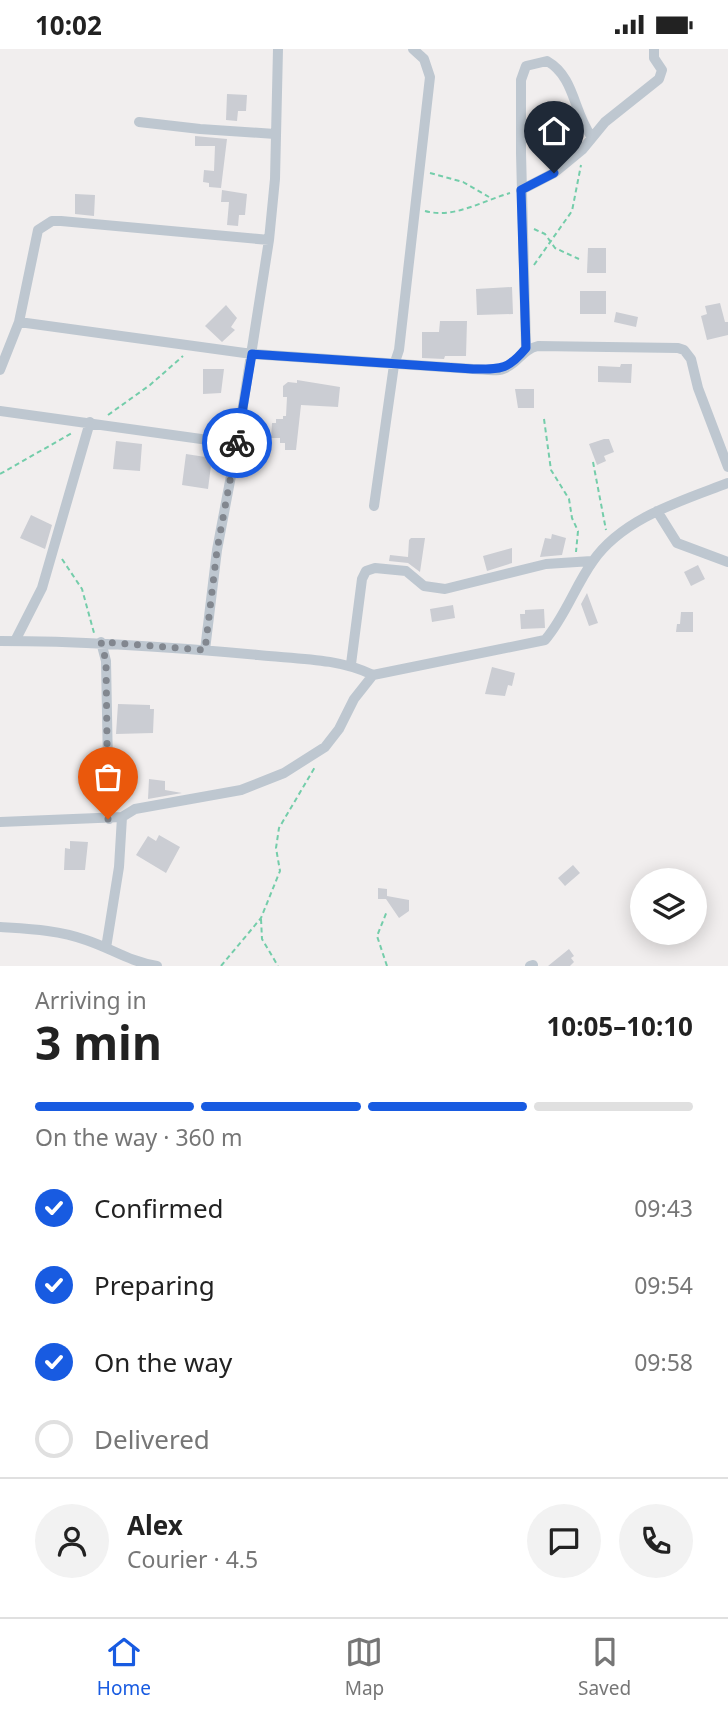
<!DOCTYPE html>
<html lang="en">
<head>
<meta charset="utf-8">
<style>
	:root { --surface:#fff; --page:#f2f2f2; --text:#222; --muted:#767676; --line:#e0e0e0; --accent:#185be1 }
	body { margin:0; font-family:"Noto Sans",sans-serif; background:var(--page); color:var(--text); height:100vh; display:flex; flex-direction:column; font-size:26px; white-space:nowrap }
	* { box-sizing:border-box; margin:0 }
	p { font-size:23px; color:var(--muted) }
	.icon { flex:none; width:38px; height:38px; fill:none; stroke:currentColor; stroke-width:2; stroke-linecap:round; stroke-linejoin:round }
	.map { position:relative; height:917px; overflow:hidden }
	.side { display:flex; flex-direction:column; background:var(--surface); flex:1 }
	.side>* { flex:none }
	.buttons { position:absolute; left:630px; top:819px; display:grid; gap:14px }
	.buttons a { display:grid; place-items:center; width:77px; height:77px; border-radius:50%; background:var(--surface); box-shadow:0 4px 18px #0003; font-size:35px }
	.pin { position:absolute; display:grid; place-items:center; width:60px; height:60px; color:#fff; margin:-72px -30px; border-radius:50% 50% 50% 0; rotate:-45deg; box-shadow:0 0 7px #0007 }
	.pin .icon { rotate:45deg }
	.courier { position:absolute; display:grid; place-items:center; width:70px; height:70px; margin:-35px; border:5px solid #185be1; border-radius:50%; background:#fff; color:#222; box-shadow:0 2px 9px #0007 }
	.headline em { font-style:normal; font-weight:700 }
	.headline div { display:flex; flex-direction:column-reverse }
	.headline { display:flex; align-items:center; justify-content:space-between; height:119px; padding:0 35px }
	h1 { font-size:46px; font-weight:700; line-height:52px }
	.bar { display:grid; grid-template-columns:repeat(4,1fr); gap:10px 7px; align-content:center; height:84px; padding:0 35px }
	.bar i { height:9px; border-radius:5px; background:var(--line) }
	.bar .current { background:var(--accent) }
	.bar p { grid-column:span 4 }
	.line { display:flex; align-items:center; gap:18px; padding:0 35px; border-top:2px solid var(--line) }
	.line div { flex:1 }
	.round { display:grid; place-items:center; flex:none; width:74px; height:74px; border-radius:37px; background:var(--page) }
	ol { padding:0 35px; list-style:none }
	li { display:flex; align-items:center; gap:21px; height:77px }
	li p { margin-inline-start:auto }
	li .icon { padding:7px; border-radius:50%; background:var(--accent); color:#fff; stroke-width:4 }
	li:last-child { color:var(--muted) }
	li i { width:38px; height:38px; border:4px solid var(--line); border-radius:50% }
	.status { display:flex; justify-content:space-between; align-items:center; height:49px; padding:0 35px; background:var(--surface); direction:ltr }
	.status svg { height:19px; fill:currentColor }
	.menu { display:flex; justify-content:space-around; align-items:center; height:98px; border-top:2px solid var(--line); background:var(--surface); font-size:19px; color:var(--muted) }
	.menu a { display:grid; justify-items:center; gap:4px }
	.menu .current { color:var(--accent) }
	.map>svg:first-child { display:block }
</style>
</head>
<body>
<div class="status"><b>10:02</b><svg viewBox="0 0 49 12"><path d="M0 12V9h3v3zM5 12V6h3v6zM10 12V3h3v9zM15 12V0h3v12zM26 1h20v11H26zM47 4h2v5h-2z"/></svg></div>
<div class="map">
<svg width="728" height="917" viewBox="0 0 728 917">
	<rect width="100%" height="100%" fill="#f1eeee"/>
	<path fill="#cbcdd3" d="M 227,45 L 247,46 L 246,62 L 238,62 L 237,72 L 226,71 Z
		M 195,87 L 227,90 L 221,139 L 209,138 L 209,134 L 203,133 L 204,121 L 214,122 L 215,97 L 195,97 Z
		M 222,141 L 247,145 L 245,166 L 239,166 L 238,177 L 227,176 L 229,153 L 221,153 Z
		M 75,145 L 95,146 L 94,167 L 75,165 Z
		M 588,199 L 606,199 L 606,224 L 587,224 Z
		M 512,238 L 513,265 L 477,266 L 476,240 Z
		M 580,242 L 606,242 L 606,265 L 580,265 Z
		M 720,254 L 725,273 L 728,273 L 728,286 L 707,291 L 701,267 L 707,265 L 705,257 Z
		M 226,256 L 237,269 L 231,278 L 235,281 L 222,293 L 205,277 Z
		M 616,263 L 638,268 L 636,278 L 614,273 Z
		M 440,272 L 467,272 L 466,307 L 445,307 L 444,310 L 422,309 L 422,283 L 439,283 Z
		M 621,315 L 632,315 L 631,334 L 598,333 L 598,317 L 620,318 Z
		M 203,320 L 224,320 L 221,344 L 203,345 Z
		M 297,331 L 340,338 L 338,358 L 301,356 L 296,401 L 285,401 L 285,394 L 280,394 L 280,389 L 271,389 L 272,374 L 276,374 L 276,370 L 283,370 L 283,367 L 286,367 L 287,348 L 283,348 L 283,337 L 288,333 L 297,334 Z
		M 515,340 L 534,340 L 534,359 L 518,359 Z
		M 604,390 L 609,390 L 614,403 L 604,407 L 606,412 L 597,416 L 589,395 Z
		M 116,392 L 142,395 L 140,422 L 113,420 Z
		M 186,405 L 212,409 L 208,440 L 182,436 Z
		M 31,466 L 52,476 L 45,500 L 20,489 Z
		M 552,485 L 566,489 L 562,506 L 540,508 L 545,489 L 551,490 Z
		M 411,489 L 425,489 L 420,523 L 408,514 L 389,512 L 390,506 L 408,508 L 409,491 Z
		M 512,499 L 512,514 L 487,522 L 483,507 Z
		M 698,516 L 705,530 L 691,537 L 684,523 Z
		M 587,544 L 598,574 L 589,577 L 581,555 Z
		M 453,556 L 455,569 L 432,573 L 430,560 Z
		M 544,560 L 545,579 L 521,580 L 520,565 L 525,565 L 525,561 Z
		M 681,563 L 693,563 L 693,583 L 676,583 L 677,575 L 680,575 Z
		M 492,618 L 515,624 L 512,637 L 508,636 L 505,647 L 485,645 Z
		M 118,655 L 150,656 L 150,660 L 154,660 L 153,684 L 116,685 Z
		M 149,730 L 165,732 L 165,741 L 182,744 L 148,750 Z
		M 159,786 L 180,798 L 166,824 L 136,806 L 148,787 L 156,792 Z
		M 70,792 L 88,793 L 85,821 L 64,821 L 65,799 L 70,800 Z
		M 573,816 L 580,824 L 565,837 L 558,829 Z
		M 378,839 L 387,840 L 387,847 L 409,851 L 409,862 L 399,869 L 386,850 L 378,850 Z
		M 569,900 L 574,907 L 571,909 L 574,913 L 570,917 L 548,917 Z"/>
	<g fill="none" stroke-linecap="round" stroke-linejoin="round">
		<path stroke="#74cdaa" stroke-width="2" stroke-dasharray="5 3.5" stroke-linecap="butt" d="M 430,124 L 463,133 L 489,148
			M 425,162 C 454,170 482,152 510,144
			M 534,180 L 545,185 L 555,199 L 579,210
			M 534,216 L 572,162 L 581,116
			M 108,366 L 150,336 L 183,307
			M 544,370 L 551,421 L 569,450 L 572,469 L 578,482 L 576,503
			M 593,413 L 606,481
			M 0,425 L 72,384
			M 62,510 L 82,540 L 94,584
			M 261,870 L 262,890 L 278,917
			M 221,917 L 261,869 L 280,822 L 276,799 L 279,779 L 315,718
			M 387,917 L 377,887 L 387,862"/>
		<path stroke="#bec7d0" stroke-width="10" d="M 139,73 L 200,80 L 275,85
			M 521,141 L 554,124 L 582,101 L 605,73 L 659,30 L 662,21 L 654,9 L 654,0
			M 19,273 L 252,305 L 473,320 C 482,320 495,323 503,320 C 519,314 521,301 538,297 L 678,299 L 684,301 L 691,310 L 698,339 L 728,418
			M 526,299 L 521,104 L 521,31 L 526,17 L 547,12 C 575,28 573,62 591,87
			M 0,321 L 19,273 L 38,181 L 52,172 L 61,172 L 269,191
			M 0,362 L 237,395
			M 374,457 L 394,316 L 399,301 L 430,28 L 424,10 L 413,0
			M 657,462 L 677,494 L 728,513
			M 0,592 C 86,592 172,598 258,606 C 297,610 338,609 373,626
			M 15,592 L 42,539 L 90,373
			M 101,593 L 106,612 L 109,770
			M 205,601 L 217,501 L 237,395 L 269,191 L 275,130 L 278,0
			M 351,615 L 362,530 L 366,522 L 375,519 L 406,522 L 424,537 L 445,540 L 546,515 L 592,512
			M 0,773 L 122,768 L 135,760 L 241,741 L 284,724 L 325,698 L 339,680 L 354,650 L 373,626 L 545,591 C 565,568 575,537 593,512 C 623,469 681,452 728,434
			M 0,878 C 30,880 58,881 86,891 C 113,900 128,912 157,917
			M 106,899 L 119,818 L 122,768
			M 530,917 L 533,916"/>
	</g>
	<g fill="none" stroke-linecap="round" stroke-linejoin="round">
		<path stroke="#82878f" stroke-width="7" stroke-dasharray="0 12.6" d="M 108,770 L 106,612 L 101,593 L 205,601 L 217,501 L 237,394"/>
		<path stroke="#185be1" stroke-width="9" d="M 237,394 L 252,305 L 473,320 C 501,320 508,321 526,299 L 521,141 L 554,124"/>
	</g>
</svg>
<div class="buttons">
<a><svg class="icon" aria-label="layers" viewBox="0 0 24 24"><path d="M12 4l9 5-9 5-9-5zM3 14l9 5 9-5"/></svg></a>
</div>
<div class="pin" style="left:108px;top:770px;background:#ea580c"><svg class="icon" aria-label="bag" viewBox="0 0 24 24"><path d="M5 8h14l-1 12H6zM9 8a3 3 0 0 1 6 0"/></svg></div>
<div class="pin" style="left:554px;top:124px;background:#1f2937"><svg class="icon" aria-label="home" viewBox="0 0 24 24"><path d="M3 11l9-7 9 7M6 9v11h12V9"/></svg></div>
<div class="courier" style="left:237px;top:394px"><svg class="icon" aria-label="bike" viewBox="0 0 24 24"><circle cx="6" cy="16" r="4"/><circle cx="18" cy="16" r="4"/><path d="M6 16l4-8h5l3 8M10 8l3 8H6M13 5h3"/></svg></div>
</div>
<section class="side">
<div class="headline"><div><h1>3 min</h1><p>Arriving in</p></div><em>10:05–10:10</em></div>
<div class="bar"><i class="current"></i><i class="current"></i><i class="current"></i><i></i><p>On the way · 360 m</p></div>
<ol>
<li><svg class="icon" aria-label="check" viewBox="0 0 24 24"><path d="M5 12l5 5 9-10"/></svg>Confirmed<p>09:43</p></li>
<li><svg class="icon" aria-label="check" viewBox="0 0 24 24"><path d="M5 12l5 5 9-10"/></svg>Preparing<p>09:54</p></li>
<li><svg class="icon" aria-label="check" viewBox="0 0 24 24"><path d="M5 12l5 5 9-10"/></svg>On the way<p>09:58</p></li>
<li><i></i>Delivered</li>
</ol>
<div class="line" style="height:126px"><a class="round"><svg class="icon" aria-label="person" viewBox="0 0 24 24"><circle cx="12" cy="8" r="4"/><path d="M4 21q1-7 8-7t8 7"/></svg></a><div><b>Alex</b><p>Courier · 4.5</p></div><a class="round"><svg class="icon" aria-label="chat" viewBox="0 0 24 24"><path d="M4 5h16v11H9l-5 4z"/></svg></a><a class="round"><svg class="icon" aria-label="phone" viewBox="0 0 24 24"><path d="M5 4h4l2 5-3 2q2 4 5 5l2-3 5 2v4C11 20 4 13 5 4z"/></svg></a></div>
</section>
<nav class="menu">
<a class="current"><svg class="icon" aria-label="home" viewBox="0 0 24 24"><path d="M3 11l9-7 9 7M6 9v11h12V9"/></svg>Home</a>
<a><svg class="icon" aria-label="map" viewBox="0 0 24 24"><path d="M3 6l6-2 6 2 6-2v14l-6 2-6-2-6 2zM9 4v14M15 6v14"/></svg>Map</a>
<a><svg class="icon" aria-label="saved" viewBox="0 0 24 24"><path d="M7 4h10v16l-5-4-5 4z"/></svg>Saved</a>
</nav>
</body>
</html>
